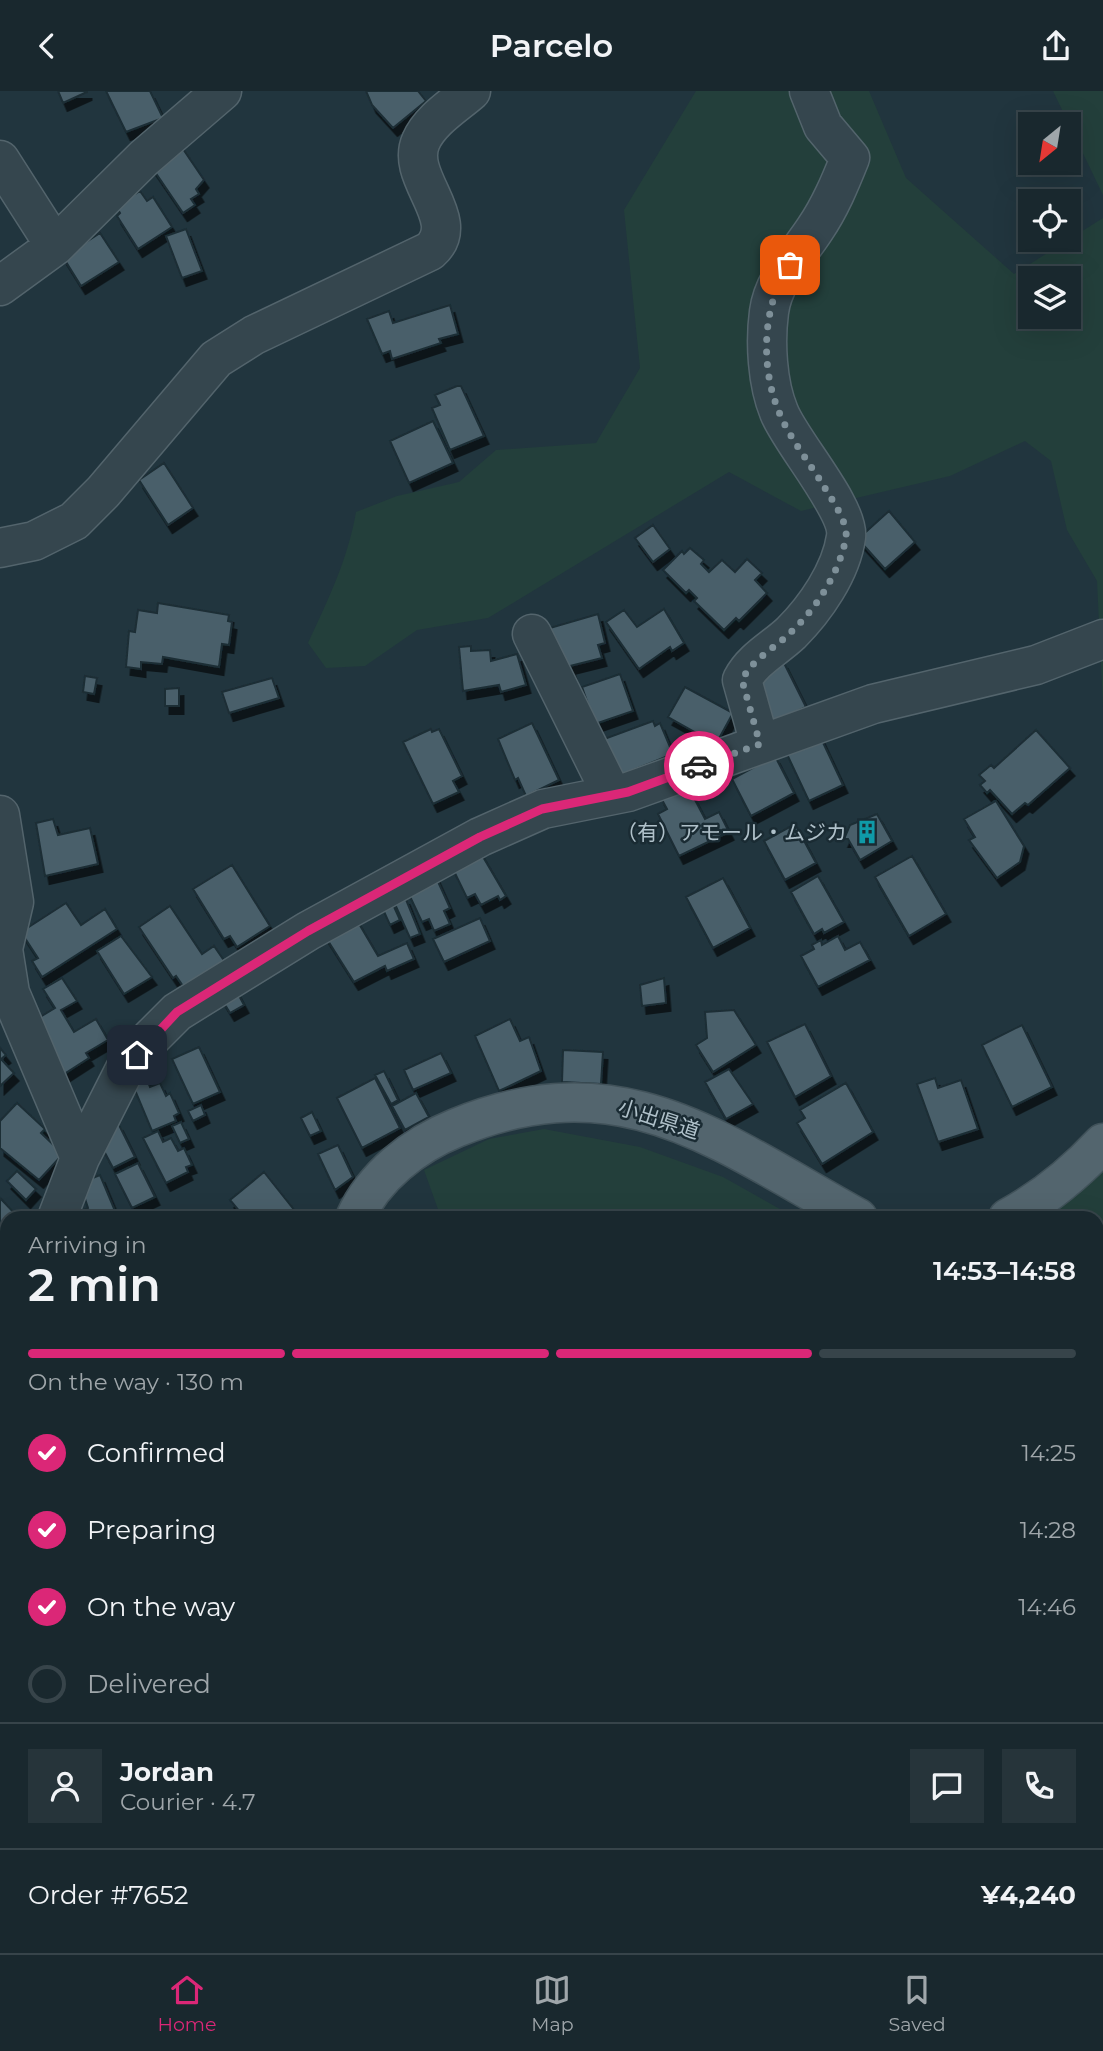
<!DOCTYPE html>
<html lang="en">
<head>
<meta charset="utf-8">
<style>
	:root { --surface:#19282e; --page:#26343a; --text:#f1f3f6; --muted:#9fa6aa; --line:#37444a; --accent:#db2777 }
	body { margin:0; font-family:Montserrat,"Noto Sans JP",sans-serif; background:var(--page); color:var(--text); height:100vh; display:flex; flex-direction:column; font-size:26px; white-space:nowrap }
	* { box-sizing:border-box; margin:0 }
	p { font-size:23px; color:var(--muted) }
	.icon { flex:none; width:38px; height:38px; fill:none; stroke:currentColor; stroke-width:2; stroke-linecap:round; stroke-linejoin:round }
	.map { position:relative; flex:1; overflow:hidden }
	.sheet { position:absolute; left:0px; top:1120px; width:1104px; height:742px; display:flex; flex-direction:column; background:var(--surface); border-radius:21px 21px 0 0; box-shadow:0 7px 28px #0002,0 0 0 2px var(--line) }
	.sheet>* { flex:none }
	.needle { width:46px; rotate:210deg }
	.buttons { position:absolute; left:1018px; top:21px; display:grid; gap:14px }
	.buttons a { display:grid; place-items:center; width:63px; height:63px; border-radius:0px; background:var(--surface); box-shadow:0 7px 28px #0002,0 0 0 2px var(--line); font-size:35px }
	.pin { position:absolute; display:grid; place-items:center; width:60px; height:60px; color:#fff; margin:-30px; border-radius:14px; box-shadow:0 4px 10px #0006 }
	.courier { position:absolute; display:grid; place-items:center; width:70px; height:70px; margin:-35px; border:5px solid #db2777; border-radius:50%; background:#fff; color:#222; box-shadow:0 2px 9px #0007 }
	.overview em { font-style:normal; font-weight:600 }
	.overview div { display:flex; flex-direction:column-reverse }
	.overview { display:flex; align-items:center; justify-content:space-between; height:119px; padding:0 28px }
	h1 { font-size:46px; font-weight:600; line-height:52px }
	.bar { display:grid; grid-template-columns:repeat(4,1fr); gap:10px 7px; align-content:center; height:84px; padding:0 28px }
	.bar i { height:9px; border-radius:5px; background:var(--line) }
	.bar .active { background:var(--accent) }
	.bar p { grid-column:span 4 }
	.line { display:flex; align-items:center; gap:18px; padding:0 28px; border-top:2px solid var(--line) }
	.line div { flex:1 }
	.round { display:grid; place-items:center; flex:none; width:74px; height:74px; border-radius:0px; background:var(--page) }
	ol { padding:0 28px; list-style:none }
	li { display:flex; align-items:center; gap:21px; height:77px }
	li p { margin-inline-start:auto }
	li .icon { padding:7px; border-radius:50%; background:var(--accent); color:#fff; stroke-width:4 }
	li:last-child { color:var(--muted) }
	li i { width:38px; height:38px; border:4px solid var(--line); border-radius:50% }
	header { display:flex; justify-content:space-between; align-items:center; height:91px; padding:0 28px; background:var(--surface); font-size:32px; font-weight:600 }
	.menu { display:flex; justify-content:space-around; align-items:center; height:98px; border-top:2px solid var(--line); background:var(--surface); font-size:19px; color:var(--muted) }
	.menu a { display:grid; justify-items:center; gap:4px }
	.menu .active { color:var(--accent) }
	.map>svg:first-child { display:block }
</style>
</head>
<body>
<header><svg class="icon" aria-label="back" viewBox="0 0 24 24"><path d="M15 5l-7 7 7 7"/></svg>Parcelo<svg class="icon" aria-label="share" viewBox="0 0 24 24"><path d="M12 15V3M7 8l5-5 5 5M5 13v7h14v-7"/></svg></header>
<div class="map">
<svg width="1103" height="1862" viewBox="0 0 1103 1862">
	<defs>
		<filter id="shadow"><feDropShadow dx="4.5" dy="8" stdDeviation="0" flood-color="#0009"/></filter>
	</defs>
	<rect width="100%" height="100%" fill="#21353e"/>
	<path fill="#233f3b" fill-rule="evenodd" d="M 696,0 L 869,0 L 906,87 L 1014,183 L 1103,127 L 1103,616 L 1097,490 L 1067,439 L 1051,370 L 1025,350 L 950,385 L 801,420 L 729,381 L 488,527 L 417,539 L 365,575 L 326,577 L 308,552 C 328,509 348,468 356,421 L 397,405 L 459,391 L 496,359 L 596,352 L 640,277 L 624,119 ZM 1031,187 L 1069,187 L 1069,226 L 1031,226 Z
		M 1053,0 L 1103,0 L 1103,104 Z
		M 544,1038 L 640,1056 L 723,1086 L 796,1127 L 432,1127 L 439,1121 L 424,1079 L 489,1048 Z
		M 1103,1069 L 1103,1283 L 1097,1282 L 1097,1127 L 1047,1127 Z
		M 1097,1724 L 1103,1725 L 1103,1862 L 1070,1862 L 1070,1855 L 1097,1855 Z
		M 24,1855 L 428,1855 L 421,1862 L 17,1862 Z
		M 693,1855 L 907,1855 L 895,1862 L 688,1862 Z"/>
	<path fill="#495f6a" stroke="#1c2d35" stroke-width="2" filter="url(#shadow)" d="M 58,0 L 87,0 L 87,1 L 63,12 Z
		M 106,0 L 150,0 L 163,27 L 126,41 Z
		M 366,0 L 418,0 L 426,10 L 393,37 L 372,14 Z
		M 181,55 L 204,89 L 196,98 L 199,103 L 191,108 L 195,114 L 183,122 L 151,75 Z
		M 140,100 L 147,110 L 153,106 L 172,136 L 138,158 L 117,125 L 120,122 L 116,115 Z
		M 186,138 L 202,180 L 182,187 L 166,145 Z
		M 100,142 L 119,171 L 81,195 L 63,166 Z
		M 450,214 L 458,243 L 439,248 L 441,252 L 392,268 L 390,260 L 382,263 L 367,228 L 389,220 L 393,232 Z
		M 457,295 L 461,295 L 484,345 L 450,359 L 432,317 L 440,314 L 435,304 Z
		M 433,330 L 453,372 L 409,392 L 390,350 Z
		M 164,372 L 193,417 L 168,434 L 139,389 Z
		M 889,420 L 915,451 L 885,478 L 858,448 Z
		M 653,434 L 670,458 L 653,471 L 635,447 Z
		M 690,457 L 704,469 L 701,473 L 709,481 L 722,469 L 735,481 L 747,468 L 762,482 L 755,489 L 767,502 L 739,530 L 736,527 L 724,539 L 694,510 L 697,507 L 689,499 L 686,502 L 663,479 L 682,460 L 684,463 Z
		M 158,512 L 229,524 L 228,530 L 232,531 L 229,554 L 222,553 L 219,576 L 163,566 L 162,573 L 141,571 L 141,578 L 126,576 L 129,540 L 135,541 L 138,519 L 157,522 Z
		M 664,518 L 684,552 L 672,560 L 670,556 L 639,578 L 606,531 L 624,519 L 637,536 Z
		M 598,523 L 605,552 L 598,554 L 602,567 L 570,575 L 573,585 L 543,539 Z
		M 471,555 L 471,560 L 490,559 L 491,570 L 517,563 L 526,594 L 501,601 L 499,594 L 463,600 L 459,556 Z
		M 783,570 L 806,616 L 773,632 L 750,587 Z
		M 620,583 L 633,620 L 595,633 L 582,596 Z
		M 85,585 L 97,587 L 94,603 L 83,601 Z
		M 272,587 L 279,607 L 229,622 L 222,601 Z
		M 685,596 L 733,622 L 716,653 L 668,626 Z
		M 179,597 L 179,615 L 165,615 L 165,598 Z
		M 653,630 L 655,635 L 660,632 L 673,663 L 611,688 L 596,651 Z
		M 532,632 L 559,689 L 526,705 L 518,687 L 515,689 L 498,648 Z
		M 431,638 L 432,641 L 439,638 L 462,685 L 453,690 L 459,701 L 433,713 L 403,651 Z
		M 1036,639 L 1070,677 L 1028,714 L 1025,712 L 1012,723 L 990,699 L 987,702 L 980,694 L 985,690 L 979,684 L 991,674 L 994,677 Z
		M 819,643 L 843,694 L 809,710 L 785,659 Z
		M 775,665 L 794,702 L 751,725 L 732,688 Z
		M 685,699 L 693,705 L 705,728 L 719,721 L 729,741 L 679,765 L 658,723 L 667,718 L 660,705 Z
		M 996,710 L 1024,755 L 1020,771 L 997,787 L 969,749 L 975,746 L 964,728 Z
		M 877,723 L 892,750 L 860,769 L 848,748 L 844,748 L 850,734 Z
		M 53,728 L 58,744 L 90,737 L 98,773 L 45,785 L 36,732 Z
		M 795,733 L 816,772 L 785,789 L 764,750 Z
		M 479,759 L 506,805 L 500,809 L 498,805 L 481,814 L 475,803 L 467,807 L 451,774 Z
		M 912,765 L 946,823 L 909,845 L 875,786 Z
		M 232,774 L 270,835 L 237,856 L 230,845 L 224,848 L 193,798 Z
		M 435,784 L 450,817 L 444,820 L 450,833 L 434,840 L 429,828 L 422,831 L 406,797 Z
		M 818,785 L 844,831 L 824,842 L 822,838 L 814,843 L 791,801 Z
		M 723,787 L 750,837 L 713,857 L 686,806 Z
		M 405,806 L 420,843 L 410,847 L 394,811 Z
		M 391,809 L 400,829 L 390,834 L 381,814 Z
		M 66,812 L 81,834 L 105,818 L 117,838 L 42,886 L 32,870 L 38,867 L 21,841 Z
		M 170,815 L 202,863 L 214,855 L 225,871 L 185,898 L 176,885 L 173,887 L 139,836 Z
		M 355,826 L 378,865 L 407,852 L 414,868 L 387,880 L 385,875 L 354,891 L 325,845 Z
		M 480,827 L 490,850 L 444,871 L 433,848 Z
		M 121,845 L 152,886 L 124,903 L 97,860 Z
		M 838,845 L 845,859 L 860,851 L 870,869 L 818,896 L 801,865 L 814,858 L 812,854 L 821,849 L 822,854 Z
		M 62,887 L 77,910 L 61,919 L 74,941 L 96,928 L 108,949 L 86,962 L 89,967 L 61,985 L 35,929 L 55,917 L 43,898 Z
		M 664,887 L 666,912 L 642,915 L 640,894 Z
		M 236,899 L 244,914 L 230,922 L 221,907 Z
		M 734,919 L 756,954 L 713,981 L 696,954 L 707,947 L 705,921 Z
		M 510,928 L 520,950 L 529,946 L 541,980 L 499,1000 L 475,945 Z
		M 805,933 L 831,985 L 795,1006 L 767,951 Z
		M 1022,934 L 1052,996 L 1012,1016 L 982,954 Z
		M 199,956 L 220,1001 L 193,1013 L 172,968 Z
		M 0,957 L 6,964 L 1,968 L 14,982 L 0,995 Z
		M 563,959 L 603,961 L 601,993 L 562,991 Z
		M 441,962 L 451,982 L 413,999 L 404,979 Z
		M 729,978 L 753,1013 L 726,1028 L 705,991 Z
		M 384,980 L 398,1009 L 391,1013 L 375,984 Z
		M 146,986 L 150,996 L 160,992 L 166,1005 L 170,1002 L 179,1022 L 174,1025 L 176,1030 L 152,1040 L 132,992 Z
		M 375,987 L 400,1037 L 362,1057 L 337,1007 Z
		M 935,987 L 938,997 L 961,989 L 978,1038 L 938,1051 L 917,993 Z
		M 846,992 L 873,1041 L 822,1073 L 797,1032 L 805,1027 L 800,1019 Z
		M 416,1002 L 429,1026 L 405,1039 L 392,1015 Z
		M 17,1012 L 45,1038 L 41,1042 L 63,1063 L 39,1089 L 0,1057 L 0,1030 Z
		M 201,1014 L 205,1024 L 193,1030 L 188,1020 Z
		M 312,1021 L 321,1040 L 310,1045 L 301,1027 Z
		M 181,1031 L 189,1048 L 180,1052 L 172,1035 Z
		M 118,1032 L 135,1066 L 113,1077 L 95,1043 Z
		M 158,1040 L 163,1051 L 171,1047 L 178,1060 L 184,1057 L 192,1074 L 186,1076 L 188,1081 L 166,1092 L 143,1047 Z
		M 338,1054 L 353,1086 L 335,1099 L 318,1063 Z
		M 138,1072 L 155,1106 L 132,1117 L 115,1083 Z
		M 17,1080 L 36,1098 L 26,1109 L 7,1090 Z
		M 264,1081 L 295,1120 L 292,1123 L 295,1127 L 245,1127 L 230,1109 Z
		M 100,1084 L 118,1127 L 82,1127 L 79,1121 L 88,1117 L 80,1092 Z
		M 0,1107 L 19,1127 L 7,1127 L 7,1164 L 0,1170 Z
		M 7,1257 L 7,1327 L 0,1321 L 0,1265 Z
		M 7,1612 L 7,1636 L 0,1638 L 0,1614 Z"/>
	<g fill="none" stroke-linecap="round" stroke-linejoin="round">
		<g stroke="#53646c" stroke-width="41">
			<path id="minor" d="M 0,69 L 55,155
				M 0,195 L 55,155 L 144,67 L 222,0
				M 0,457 L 34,450 L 74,430 L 103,401 L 216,268 L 254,244 L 430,160 C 465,129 404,87 421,50 C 430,29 455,14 471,0
				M 532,543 L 612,704
				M 760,653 L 742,589 C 753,568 774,558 791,542 C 815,518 841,481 846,446 C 850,418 790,350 779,321 C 767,292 765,251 769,221 C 773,189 798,164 815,138 C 830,116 840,92 850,67 L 823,35 L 809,0
				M 0,724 L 14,811 L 3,858 L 10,902 L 80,1067 L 57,1127
				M 80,1067 L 124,980 L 150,948 L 177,921 L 308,840 L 480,746 L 543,718 L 628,701 L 873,613 L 1036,574 L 1103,548
				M 0,1247 L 7,1236
				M 1097,1256 L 1103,1251
				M 3,1595 L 7,1584
				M 463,1862 L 468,1855"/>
		</g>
		<g stroke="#41525a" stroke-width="41">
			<path id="major" d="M 355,1127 C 374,1085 414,1054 456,1037 C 621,969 718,1050 858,1127
				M 1008,1127 C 1045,1107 1074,1083 1103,1052
				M 0,1382 L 7,1380"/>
		</g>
		<use href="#minor" stroke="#35464e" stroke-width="38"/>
		<use href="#major" stroke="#53656e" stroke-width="38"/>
	</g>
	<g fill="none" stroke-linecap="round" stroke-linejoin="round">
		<path stroke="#7e9099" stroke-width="7" stroke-dasharray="0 12.6" d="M 699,675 L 760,653 L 742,589 C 752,568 774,558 790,542 C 816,518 840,481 846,446 C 848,431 831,407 823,394 C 809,371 789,346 779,321 C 760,276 762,213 790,174"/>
		<path stroke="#db2777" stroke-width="9" d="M 137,964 L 177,921 L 308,840 L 480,746 L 542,718 L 628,701 L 699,675"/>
	</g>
	<defs>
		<g id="building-bare" transform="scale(1.89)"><path d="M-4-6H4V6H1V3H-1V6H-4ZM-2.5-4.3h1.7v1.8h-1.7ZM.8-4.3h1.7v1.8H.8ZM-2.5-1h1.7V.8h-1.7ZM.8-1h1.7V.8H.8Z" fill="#0f9aa8" stroke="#1a2b33" stroke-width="2.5" paint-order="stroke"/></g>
	</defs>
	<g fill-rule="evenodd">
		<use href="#building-bare" x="867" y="741"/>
	</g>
	<g text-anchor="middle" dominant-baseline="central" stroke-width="5" stroke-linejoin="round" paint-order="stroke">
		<g font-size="21" fill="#b0c1ca" stroke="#1a2b33" text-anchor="end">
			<text x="847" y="741">（有）アモール・ムジカ</text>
		</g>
		<g font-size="21" fill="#b0c1ca" stroke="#1a2b33">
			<text transform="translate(659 1028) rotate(18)">小出県道</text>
		</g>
	</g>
</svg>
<div class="buttons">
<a><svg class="needle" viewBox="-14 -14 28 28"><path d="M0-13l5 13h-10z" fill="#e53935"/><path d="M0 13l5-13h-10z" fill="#9fa6aa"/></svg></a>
<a><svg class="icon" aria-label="locate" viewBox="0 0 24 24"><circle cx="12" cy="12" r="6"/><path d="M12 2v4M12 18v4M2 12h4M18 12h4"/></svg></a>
<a><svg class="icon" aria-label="layers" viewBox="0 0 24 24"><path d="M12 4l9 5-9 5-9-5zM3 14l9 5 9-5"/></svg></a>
</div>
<div class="pin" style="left:790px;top:174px;background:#ea580c"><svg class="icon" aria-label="bag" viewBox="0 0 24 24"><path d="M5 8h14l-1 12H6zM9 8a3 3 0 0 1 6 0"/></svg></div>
<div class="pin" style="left:137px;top:964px;background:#1f2937"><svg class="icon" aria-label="home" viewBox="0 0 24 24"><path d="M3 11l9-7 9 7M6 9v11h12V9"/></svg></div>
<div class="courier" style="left:699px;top:675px"><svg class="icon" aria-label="car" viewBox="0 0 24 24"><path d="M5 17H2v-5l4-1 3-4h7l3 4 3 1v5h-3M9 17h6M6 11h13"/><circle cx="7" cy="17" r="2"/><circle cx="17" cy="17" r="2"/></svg></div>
<section class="sheet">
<div class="overview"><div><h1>2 min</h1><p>Arriving in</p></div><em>14:53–14:58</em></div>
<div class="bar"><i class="active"></i><i class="active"></i><i class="active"></i><i></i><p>On the way · 130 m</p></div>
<ol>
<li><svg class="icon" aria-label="check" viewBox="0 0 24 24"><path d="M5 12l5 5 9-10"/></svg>Confirmed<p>14:25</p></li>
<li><svg class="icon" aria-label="check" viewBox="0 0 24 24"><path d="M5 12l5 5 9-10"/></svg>Preparing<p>14:28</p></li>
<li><svg class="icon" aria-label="check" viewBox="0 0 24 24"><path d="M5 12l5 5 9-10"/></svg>On the way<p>14:46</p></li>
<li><i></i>Delivered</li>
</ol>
<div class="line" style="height:126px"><a class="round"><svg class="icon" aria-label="person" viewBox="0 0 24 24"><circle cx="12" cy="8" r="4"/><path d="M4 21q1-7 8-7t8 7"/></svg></a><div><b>Jordan</b><p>Courier · 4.7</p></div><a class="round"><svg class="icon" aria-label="chat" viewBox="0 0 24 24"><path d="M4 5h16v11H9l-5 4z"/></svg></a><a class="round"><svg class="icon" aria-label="phone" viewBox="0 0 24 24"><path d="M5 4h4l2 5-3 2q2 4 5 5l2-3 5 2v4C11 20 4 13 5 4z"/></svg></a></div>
<div class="line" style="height:91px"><div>Order #7652</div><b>¥4,240</b></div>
</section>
</div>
<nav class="menu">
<a class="active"><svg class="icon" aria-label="home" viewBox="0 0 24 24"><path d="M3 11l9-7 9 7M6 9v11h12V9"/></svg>Home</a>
<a><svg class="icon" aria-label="map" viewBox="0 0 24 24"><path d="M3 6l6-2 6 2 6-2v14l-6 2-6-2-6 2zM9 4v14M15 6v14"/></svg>Map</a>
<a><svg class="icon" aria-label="saved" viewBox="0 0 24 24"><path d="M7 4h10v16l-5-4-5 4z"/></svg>Saved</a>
</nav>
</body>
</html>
